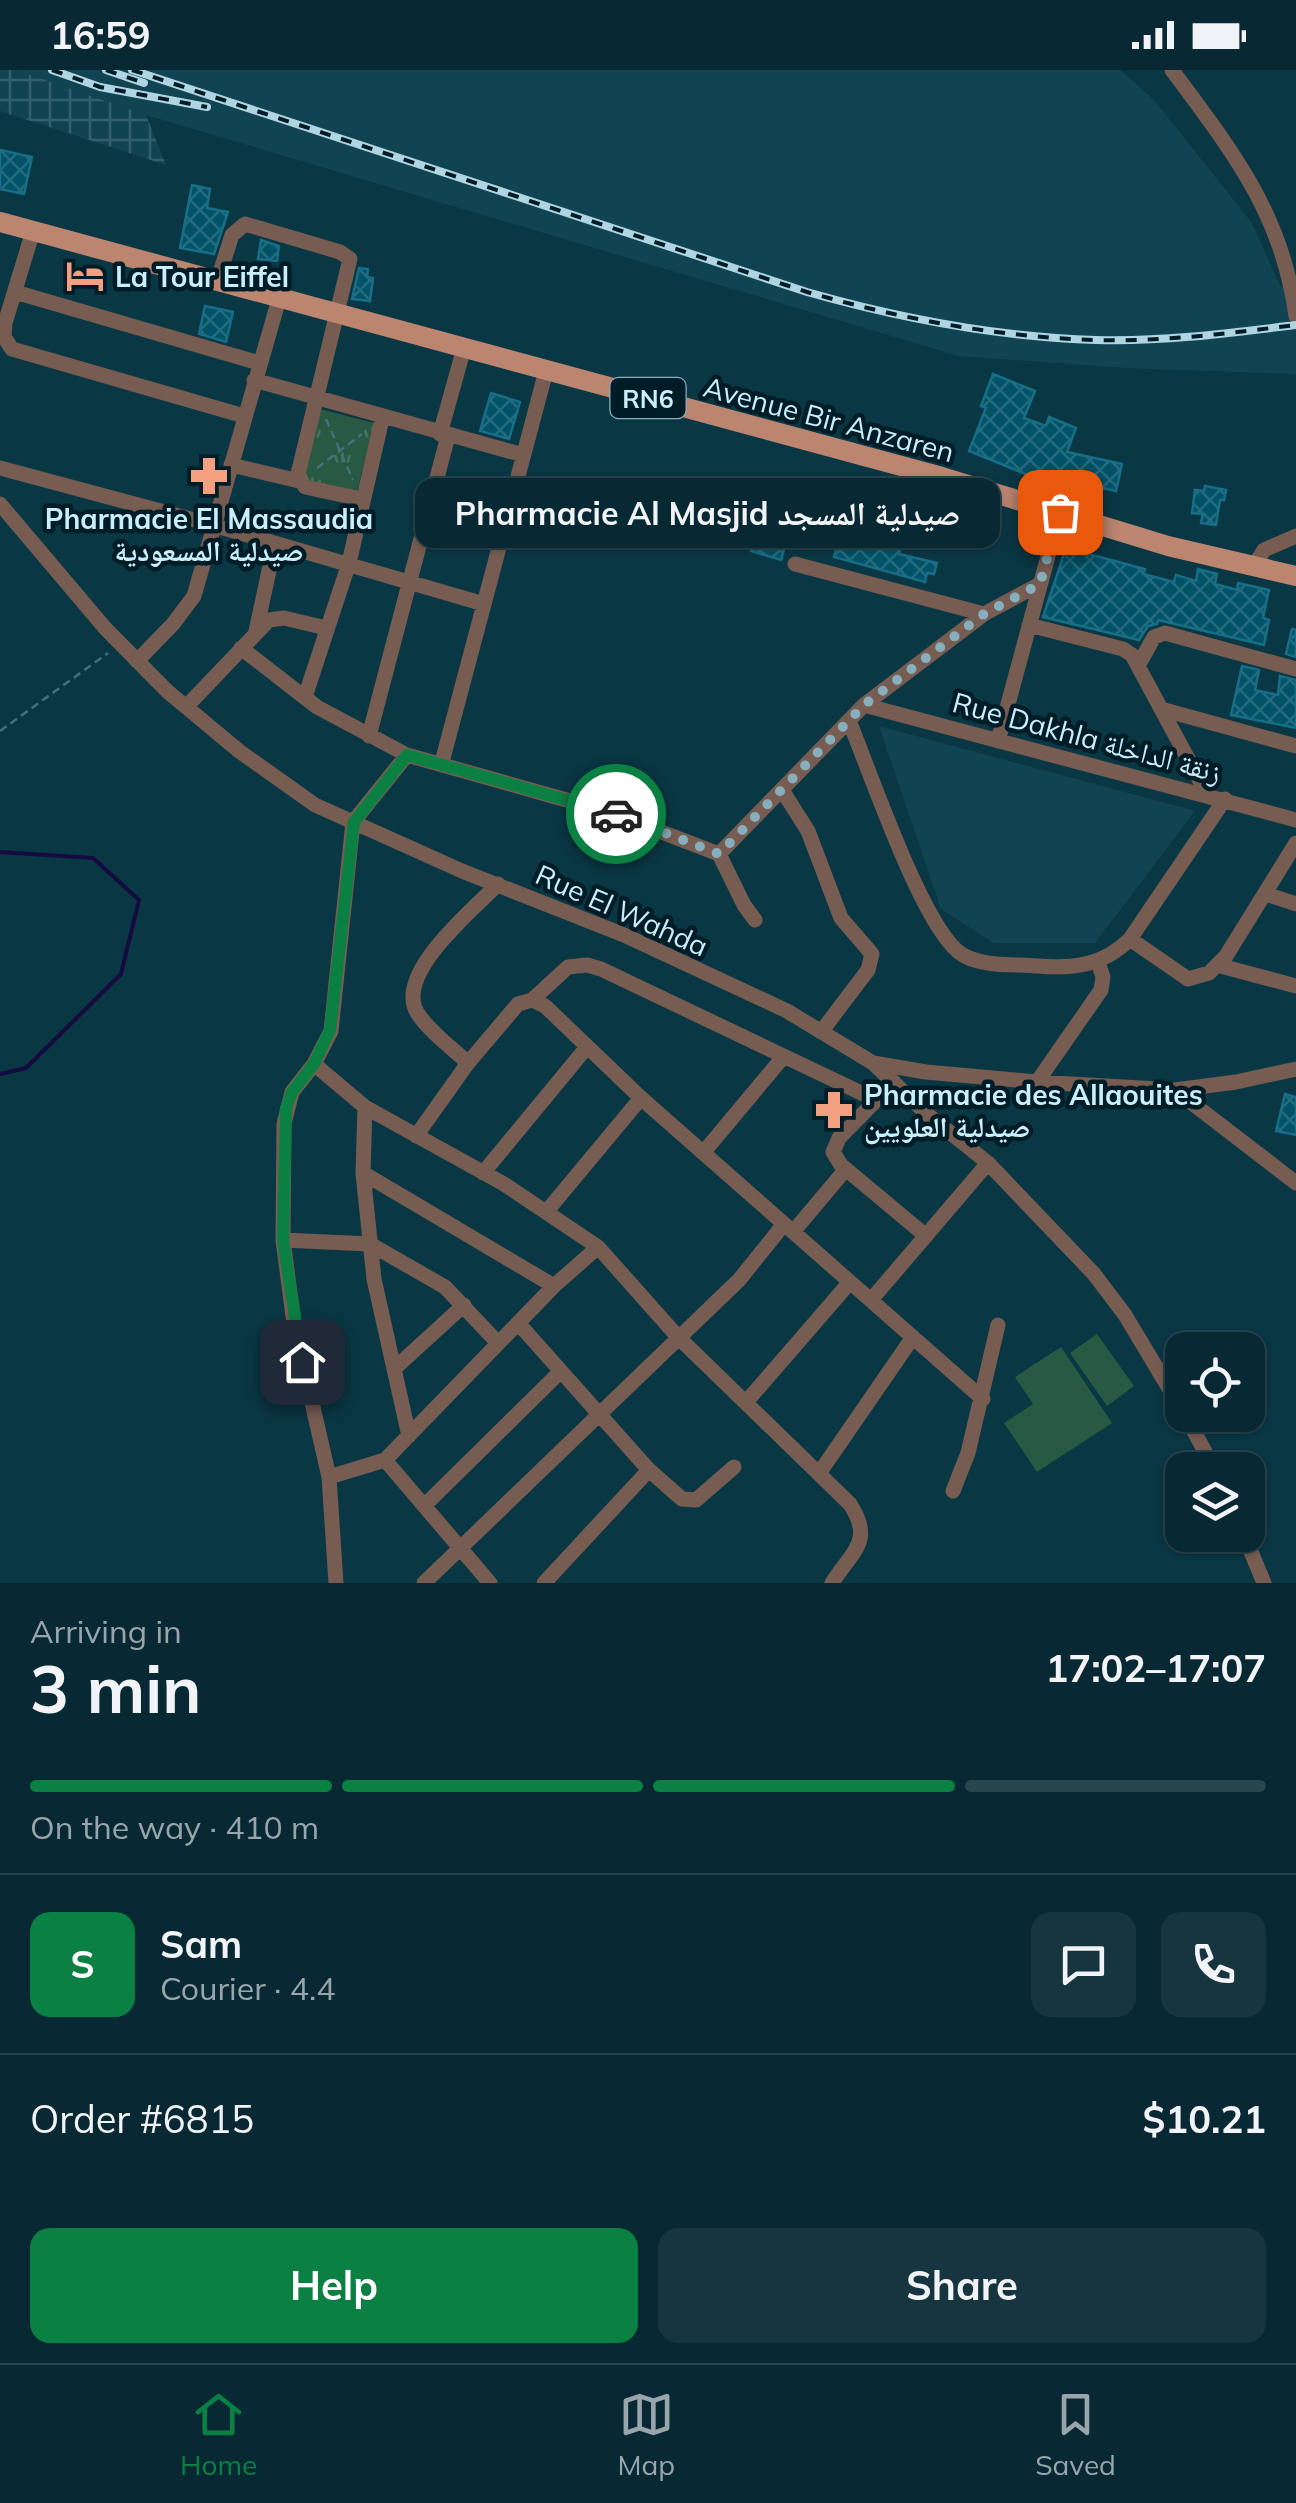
<!DOCTYPE html>
<html lang="en">
<head>
<meta charset="utf-8">
<style>
	:root { --surface:#082933; --page:#16353f; --text:#f1f3f6; --muted:#98a6ac; --line:#29454e; --accent:#0b8043 }
	body { margin:0; font-family:Mulish,"Noto Naskh Arabic",sans-serif; background:var(--page); color:var(--text); height:100vh; display:flex; flex-direction:column; font-size:38px; white-space:nowrap }
	* { box-sizing:border-box; margin:0 }
	p { font-size:32px; color:var(--muted) }
	.icon { flex:none; width:55px; height:55px; fill:none; stroke:currentColor; stroke-width:2; stroke-linecap:round; stroke-linejoin:round }
	.map { position:relative; height:1513px; overflow:hidden }
	.drawer { display:flex; flex-direction:column; background:var(--surface); flex:1 }
	.drawer>* { flex:none }
	.fabs { position:absolute; left:1165px; top:1262px; display:grid; gap:20px }
	.fabs a { display:grid; place-items:center; width:100px; height:100px; border-radius:20px; background:var(--surface); box-shadow:0 2px 8px #0004,0 0 0 2px var(--line); font-size:50px }
	.pin { position:absolute; display:grid; place-items:center; width:85px; height:85px; color:#fff; margin:-42px; border-radius:20px; box-shadow:0 5px 15px #0006 }
	.courier { position:absolute; display:grid; place-items:center; width:100px; height:100px; margin:-50px; border:8px solid #0b8043; border-radius:50%; background:#fff; color:#222; box-shadow:0 2px 12px #0007 }
	.bubble { position:absolute; height:70px; border-radius:20px; background:var(--surface); box-shadow:0 2px 8px #0004,0 0 0 2px var(--line); font-size:32px; font-weight:700; line-height:70px; text-align:center }
	.headline em { font-style:normal; font-weight:700 }
	.headline div { display:flex; flex-direction:column-reverse }
	.headline { display:flex; align-items:center; justify-content:space-between; height:170px; padding:0 30px }
	h1 { font-size:65px; font-weight:700; line-height:75px }
	.bar { display:grid; grid-template-columns:repeat(4,1fr); gap:15px 10px; align-content:center; height:120px; padding:0 30px }
	.bar i { height:12px; border-radius:8px; background:var(--line) }
	.bar .current { background:var(--accent) }
	.bar p { grid-column:span 4 }
	.line { display:flex; align-items:center; gap:25px; padding:0 30px; border-top:2px solid var(--line) }
	.line div { flex:1 }
	.round { display:grid; place-items:center; flex:none; width:105px; height:105px; border-radius:20px; background:var(--page) }
	.action { display:flex; gap:20px; margin-top:auto; padding:20px 30px }
	.action a { flex:1; height:115px; border-radius:20px; background:var(--accent); color:#fff; font-size:40px; font-weight:700; line-height:115px; text-align:center }
	.action a+a { background:var(--page); color:var(--text) }
	.status { display:flex; justify-content:space-between; align-items:center; height:70px; padding:0 50px; background:var(--surface); direction:ltr }
	.status svg { height:28px; fill:currentColor }
	.tabs { display:flex; justify-content:space-around; align-items:center; height:140px; border-top:2px solid var(--line); background:var(--surface); font-size:28px; color:var(--muted) }
	.tabs a { display:grid; justify-items:center; gap:5px }
	.tabs .current { color:var(--accent) }
	.map>svg:first-child { display:block }
</style>
</head>
<body>
<div class="status"><b>16:59</b><svg viewBox="0 0 49 12"><path d="M0 12V9h3v3zM5 12V6h3v6zM10 12V3h3v9zM15 12V0h3v12zM26 1h20v11H26zM47 4h2v5h-2z"/></svg></div>
<div class="map">
<svg width="1296" height="1513" viewBox="0 0 1296 1513">
	<defs>
		<pattern id="industrial-grid" width="8" height="8" patternUnits="userSpaceOnUse" patternTransform="scale(2.5)"><rect width="8" height="8" fill="#114453"/><path d="M0 4h8M4 0v8" fill="none" stroke="#325f6d"/></pattern>
		<pattern id="park-tufts" width="24" height="20" patternUnits="userSpaceOnUse" patternTransform="scale(2.5)"><rect width="24" height="20" fill="#285a43"/><path d="M3 7l-1-3M5 7V3M7 7l1-3M15 17l-1-3M17 17v-4M19 17l1-3" fill="none" stroke="#46725f"/></pattern>
		<pattern id="building-cross-hatch" width="8" height="8" patternUnits="userSpaceOnUse" patternTransform="scale(2.5)"><rect width="8" height="8" fill="#005267"/><path d="M0 0l8 8M0 8l8-8" fill="none" stroke="#246b7e"/></pattern>
	</defs>
	<rect width="100%" height="100%" fill="#0a3744"/>
	<path fill="#114453" d="M 16,0 L 1120,0 L 1155,31 L 1252,153 L 1280,216 L 1296,219 L 1296,304 L 1127,298 L 959,286 L 146,45 Z
		M 879,656 L 1195,741 L 1095,873 L 994,873 L 941,839 Z"/>
	<path fill="url(#industrial-grid)" d="M 0,0 L 16,0 L 146,45 L 166,95 L 0,41 Z"/>
	<path fill="#285a43" d="M 1097,1264 L 1134,1316 L 1107,1336 L 1070,1283 Z
		M 1061,1277 L 1112,1353 L 1037,1402 L 1004,1353 L 1033,1334 L 1015,1307 Z"/>
	<path fill="url(#park-tufts)" d="M 320,339 L 374,353 L 357,422 L 308,413 L 304,408 Z"/>
	<g fill="none" stroke-linecap="round" stroke-linejoin="round">
		<path stroke="#150b40" stroke-width="4" d="M 0,782 L 93,788 L 139,830 L 121,904 L 26,998 L 0,1004"/>
	</g>
	<path fill="url(#building-cross-hatch)" stroke="#176e87" stroke-width="2.5" d="M 0,80 L 32,87 L 24,124 L 0,119 Z
		M 192,115 L 210,119 L 207,138 L 228,142 L 214,184 L 180,178 Z
		M 261,170 L 279,176 L 277,191 L 258,189 Z
		M 359,198 L 368,199 L 367,207 L 373,208 L 370,231 L 352,229 Z
		M 205,236 L 233,242 L 226,272 L 199,264 Z
		M 993,304 L 1035,321 L 1024,348 L 1046,356 L 1049,347 L 1076,358 L 1067,382 L 1122,394 L 1116,421 L 1076,412 L 1070,426 L 1042,414 L 1043,411 L 969,381 L 986,338 L 981,336 Z
		M 491,323 L 520,332 L 509,369 L 480,361 Z
		M 1205,416 L 1226,420 L 1224,430 L 1220,430 L 1216,455 L 1201,453 L 1203,444 L 1192,443 L 1195,420 L 1204,421 Z
		M 763,438 L 793,447 L 781,490 L 751,481 Z
		M 842,459 L 879,466 L 878,470 L 901,475 L 899,484 L 937,493 L 934,504 L 927,503 L 925,512 L 834,487 Z
		M 1066,478 L 1145,499 L 1143,504 L 1174,512 L 1176,505 L 1196,511 L 1198,499 L 1217,504 L 1215,514 L 1237,520 L 1238,513 L 1269,520 L 1263,548 L 1269,550 L 1264,575 L 1158,550 L 1157,554 L 1148,556 L 1139,570 L 1043,547 Z
		M 1292,559 L 1296,560 L 1296,587 L 1286,584 Z
		M 1242,596 L 1259,600 L 1255,620 L 1278,625 L 1280,606 L 1296,610 L 1296,658 L 1231,645 Z
		M 1285,1024 L 1296,1027 L 1296,1065 L 1276,1061 Z"/>
	<g fill="none" stroke-linecap="round" stroke-linejoin="round">
		<path stroke="#456f7d" stroke-width="2.5" stroke-dasharray="8 5" stroke-linecap="butt" d="M 326,349 L 353,410
			M 317,398 L 362,364
			M 0,661 L 108,583"/>
		<path stroke="#775c52" stroke-width="15" d="M 1172,0 C 1232,81 1282,143 1296,246
			M 33,161 L 5,253 L 4,267 L 12,279 L 244,346
			M 217,212 L 232,165 L 245,154 L 340,182 L 350,189 L 298,404 L 305,417 L 361,429
			M 15,222 L 259,293
			M 254,310 L 523,385
			M 440,364 L 464,278
			M 231,395 L 299,411
			M 0,398 L 213,455 L 484,534
			M 0,434 L 105,558 L 167,621 L 239,681 L 315,735 L 462,801 L 624,865 L 787,941 L 873,993 L 927,1044 L 988,1093 L 1094,1204 L 1125,1245 L 1182,1340
			M 795,494 L 984,544
			M 1254,496 L 1264,480 L 1296,466
			M 1029,555 L 1123,579 L 1132,585 L 1207,724
			M 256,561 L 275,473
			M 241,578 L 317,637 L 407,685 L 609,742 L 719,784 L 744,835 L 755,850
			M 137,591 L 173,554 L 194,526 L 279,229
			M 1139,594 L 1154,567 L 1165,563 L 1296,599
			M 305,627 L 349,493 L 382,349
			M 864,635 L 1296,750
			M 186,637 L 269,550 L 284,548 L 326,558
			M 1161,639 L 1296,676
			M 849,651 C 869,698 924,863 963,885 C 983,897 1015,894 1038,896 C 1074,899 1104,895 1130,869 L 1225,729
			M 369,666 L 448,366
			M 998,671 L 1060,442
			M 442,692 L 546,301
			M 782,720 L 808,761 L 841,848 L 872,884 L 868,900 L 821,962
			M 719,784 L 864,635 L 984,544 L 1040,514
			M 1266,824 L 1296,834
			M 1130,869 L 1188,909 L 1209,903 L 1226,886 L 1296,773
			M 1217,895 L 1296,916
			M 532,930 L 545,936 L 641,1028 L 983,1329
			M 468,993 C 452,978 430,962 418,944 C 392,905 473,840 498,814
			M 873,993 L 926,1002 L 1037,1012 L 1175,1020 L 1236,1012 L 1296,999
			M 314,994 L 365,1037 L 504,1114 L 598,1177 L 678,1267 L 850,1434 C 874,1471 853,1480 832,1513
			M 894,1012 L 839,1068 L 833,1082 L 841,1095 L 926,1166
			M 1037,1012 L 1101,920 L 1103,907 L 1098,892
			M 1175,1020 L 1296,1113
			M 365,1037 L 363,1103 L 374,1209 L 409,1366
			M 416,1066 L 468,993 L 518,934 L 532,930 L 568,897 L 587,895 L 601,899 L 876,1030
			M 703,1083 L 784,986
			M 363,1103 L 554,1216
			M 483,1103 L 587,977
			M 547,1141 L 641,1028
			M 793,1162 L 846,1099
			M 283,1170 L 370,1174 L 445,1217 L 498,1273
			M 871,1230 L 988,1093
			M 518,1253 L 649,1400 L 682,1429 L 696,1430 L 734,1397
			M 394,1299 L 464,1235
			M 747,1331 L 850,1212
			M 1185,1345 L 1215,1400
			M 385,1390 L 490,1513
			M 820,1402 L 913,1267
			M 329,1407 L 385,1390 L 554,1216 L 598,1177
			M 953,1421 L 968,1383 L 998,1255
			M 425,1435 L 561,1301
			M 1244,1465 L 1264,1513
			M 336,1513 L 329,1407 L 294,1254 L 283,1170 L 284,1054 L 292,1022 L 314,994 L 331,961 L 353,752 L 407,685
			M 424,1513 L 739,1210 L 784,1154
			M 544,1513 L 649,1400"/>
		<path stroke="#bb8570" stroke-width="20" d="M 0,152 L 942,407 L 1168,476 L 1296,506"/>
		<g stroke="#afd5e3" stroke-width="8">
			<path id="rail" d="M 52,0 L 100,17 L 207,37
				M 106,0 L 144,13
				M 132,0 L 807,222 C 902,249 997,267 1096,270 C 1162,272 1230,263 1296,255"/>
		</g>
		<use href="#rail" stroke="#001d27" stroke-width="4" stroke-dasharray="11" stroke-linecap="butt"/>
	</g>
	<g fill="none" stroke-linecap="round" stroke-linejoin="round">
		<path stroke="#86aebc" stroke-width="10" stroke-dasharray="0 18" d="M 616,744 L 719,784 L 864,635 L 984,544 L 1040,514 L 1060,442"/>
		<path stroke="#0b8043" stroke-width="12" d="M 302,1292 L 283,1170 L 286,1038 L 292,1022 L 314,994 L 330,960 L 354,752 L 407,685 L 616,744"/>
	</g>
	<defs>
		<g id="hotel-bare" transform="scale(3)"><path d="M-6-4.5h1.5V1H6V5H4.5V3h-9V5H-6ZM-4 0a1.8 1.8 0 1 1 3.6 0ZM.5 0V-2.5h3Q6-2.5 6 0Z" fill="#f2a07f" stroke="#001d27" stroke-width="2.5" paint-order="stroke"/></g>
		<g id="pharmacy-bare" transform="scale(3)"><path d="M-2-6h4v4h4v4h-4v4h-4v-4h-4v-4h4Z" fill="#f2a07f" stroke="#001d27" stroke-width="2.5" paint-order="stroke"/></g>
	</defs>
	<g fill-rule="evenodd">
		<use href="#hotel-bare" x="85" y="206"/>
		<use href="#pharmacy-bare" x="209" y="406"/>
		<use href="#pharmacy-bare" x="834" y="1040"/>
	</g>
	<g text-anchor="middle" dominant-baseline="central" stroke-width="9" stroke-linejoin="round" paint-order="stroke">
		<rect fill="#001d27" stroke="#8dafbc" stroke-width="2.5" x="610.5" y="308" width="75" height="40" rx="8"/>
		<g font-size="25" font-weight="bold" fill="#c9eefc">
			<text x="648" y="328">RN6</text>
		</g>
		<g font-size="28" font-weight="bold" fill="#c9eefc" stroke="#001d27" text-anchor="start">
			<text x="115" y="206">La Tour Eiffel</text>
			<text x="209" y="448" text-anchor="middle">Pharmacie El Massaudia<tspan x="209" dy="32">صيدلية المسعودية</tspan></text>
			<text x="864" y="1024">Pharmacie des Allaouites<tspan x="864" dy="32">صيدلية العلويين</tspan></text>
		</g>
		<g font-size="28" fill="#c9eefc" stroke="#001d27">
			<text transform="translate(829 349) rotate(15)">Avenue Bir Anzaren</text>
			<text transform="translate(1087 667) rotate(15)">Rue Dakhla زنقة الداخلة</text>
			<text transform="translate(622 840) rotate(24)">Rue El Wahda</text>
		</g>
	</g>
</svg>
<div class="fabs">
<a><svg class="icon" aria-label="locate" viewBox="0 0 24 24"><circle cx="12" cy="12" r="6"/><path d="M12 2v4M12 18v4M2 12h4M18 12h4"/></svg></a>
<a><svg class="icon" aria-label="layers" viewBox="0 0 24 24"><path d="M12 4l9 5-9 5-9-5zM3 14l9 5 9-5"/></svg></a>
</div>
<div class="pin" style="left:1060px;top:442px;background:#ea580c"><svg class="icon" aria-label="bag" viewBox="0 0 24 24"><path d="M5 8h14l-1 12H6zM9 8a3 3 0 0 1 6 0"/></svg></div>
<div class="pin" style="left:302px;top:1292px;background:#1f2937"><svg class="icon" aria-label="home" viewBox="0 0 24 24"><path d="M3 11l9-7 9 7M6 9v11h12V9"/></svg></div>
<div class="courier" style="left:616px;top:744px"><svg class="icon" aria-label="car" viewBox="0 0 24 24"><path d="M5 17H2v-5l4-1 3-4h7l3 4 3 1v5h-3M9 17h6M6 11h13"/><circle cx="7" cy="17" r="2"/><circle cx="17" cy="17" r="2"/></svg></div>
<div class="bubble" style="left:415px;top:408px;width:585px">Pharmacie Al Masjid صيدلية المسجد</div>
</div>
<section class="drawer">
<div class="headline"><div><h1>3 min</h1><p>Arriving in</p></div><em>17:02–17:07</em></div>
<div class="bar"><i class="current"></i><i class="current"></i><i class="current"></i><i></i><p>On the way · 410 m</p></div>
<div class="line" style="height:180px"><b class="round" style="background:var(--accent);color:#fff">S</b><div><b>Sam</b><p>Courier · 4.4</p></div><a class="round"><svg class="icon" aria-label="chat" viewBox="0 0 24 24"><path d="M4 5h16v11H9l-5 4z"/></svg></a><a class="round"><svg class="icon" aria-label="phone" viewBox="0 0 24 24"><path d="M5 4h4l2 5-3 2q2 4 5 5l2-3 5 2v4C11 20 4 13 5 4z"/></svg></a></div>
<div class="line" style="height:130px"><div>Order #6815</div><b>$10.21</b></div>
<div class="action"><a>Help</a><a>Share</a></div>
</section>
<nav class="tabs">
<a class="current"><svg class="icon" aria-label="home" viewBox="0 0 24 24"><path d="M3 11l9-7 9 7M6 9v11h12V9"/></svg>Home</a>
<a><svg class="icon" aria-label="map" viewBox="0 0 24 24"><path d="M3 6l6-2 6 2 6-2v14l-6 2-6-2-6 2zM9 4v14M15 6v14"/></svg>Map</a>
<a><svg class="icon" aria-label="saved" viewBox="0 0 24 24"><path d="M7 4h10v16l-5-4-5 4z"/></svg>Saved</a>
</nav>
</body>
</html>
